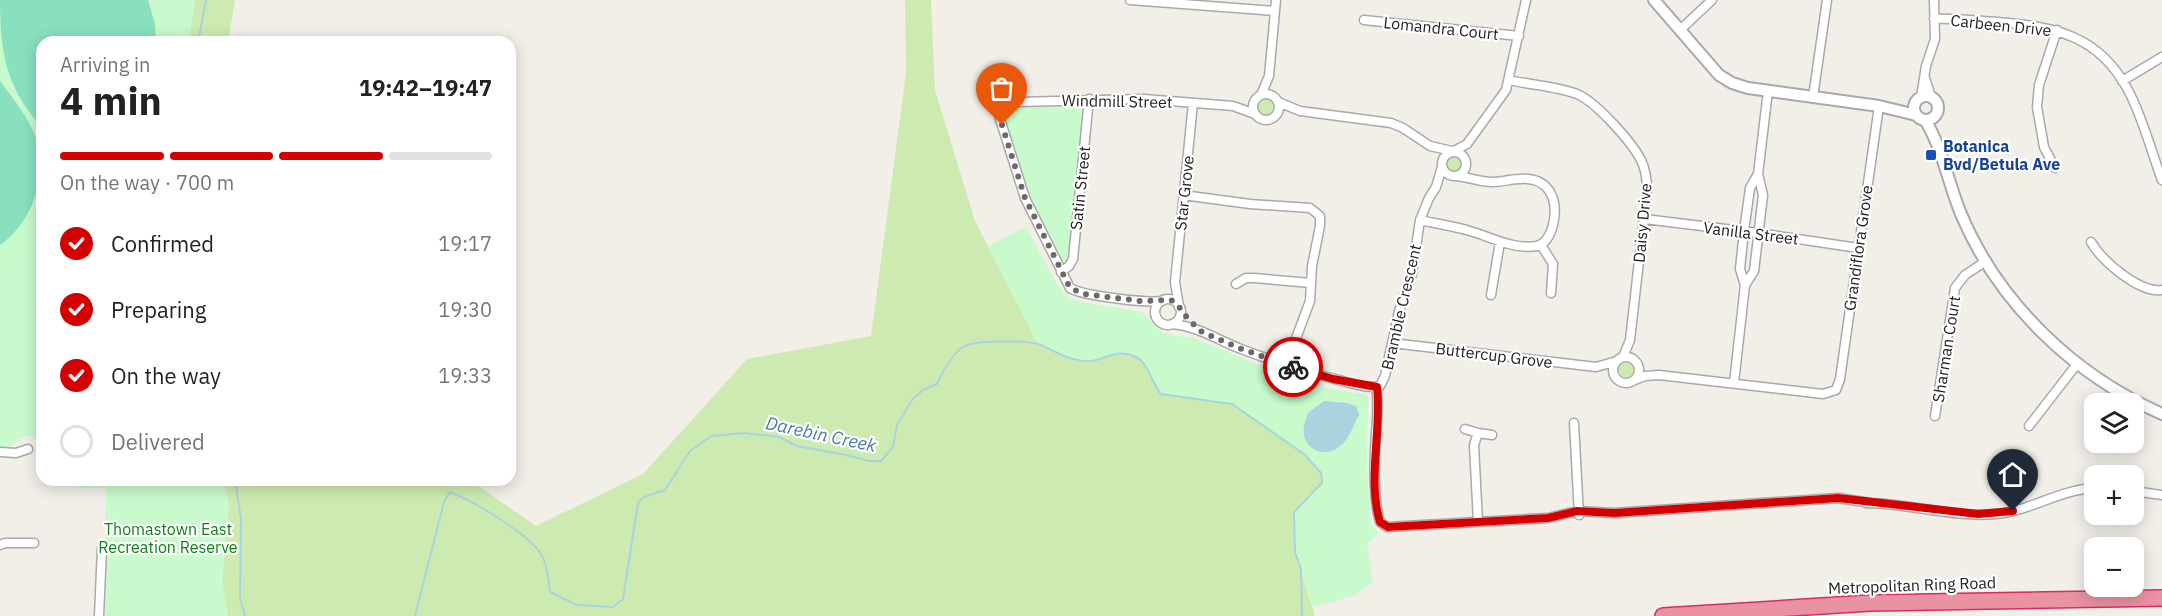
<!DOCTYPE html>
<html lang="en">
<head>
<meta charset="utf-8">
<style>
	:root { --surface:#fff; --page:#f2f2f2; --text:#222; --muted:#767676; --line:#e0e0e0; --accent:#d40000 }
	body { margin:0; font-family:"IBM Plex Sans",sans-serif; background:var(--page); color:var(--text); height:100vh; display:flex; flex-direction:column; font-size:22px; white-space:nowrap }
	* { box-sizing:border-box; margin:0 }
	p { font-size:20px; color:var(--muted) }
	.icon { flex:none; width:33px; height:33px; fill:none; stroke:currentColor; stroke-width:2; stroke-linecap:round; stroke-linejoin:round }
	.map { position:relative; flex:1; overflow:hidden }
	.sheet { position:absolute; left:36px; top:36px; width:480px; height:450px; display:flex; flex-direction:column; background:var(--surface); border-radius:18px; box-shadow:0 3px 15px #0003 }
	.sheet>* { flex:none }
	.controls { position:absolute; left:2084px; top:393px; display:grid; gap:12px }
	.controls a { display:grid; place-items:center; width:60px; height:60px; border-radius:12px; background:var(--surface); box-shadow:0 3px 15px #0003; font-size:30px }
	.pin { position:absolute; display:grid; place-items:center; width:51px; height:51px; color:#fff; margin:-62px -26px; border-radius:50% 50% 50% 0; rotate:-45deg; box-shadow:0 0 6px #0007 }
	.pin .icon { rotate:45deg }
	.courier { position:absolute; display:grid; place-items:center; width:60px; height:60px; margin:-30px; border:4px solid #d40000; border-radius:50%; background:#fff; color:#222; box-shadow:0 2px 8px #0007 }
	.overview em { font-style:normal; font-weight:700 }
	.overview div { display:flex; flex-direction:column-reverse }
	.overview { display:flex; align-items:center; justify-content:space-between; height:102px; padding:0 24px }
	h1 { font-size:39px; font-weight:700; line-height:45px }
	.bar { display:grid; grid-template-columns:repeat(4,1fr); gap:9px 6px; align-content:center; height:72px; padding:0 24px }
	.bar i { height:8px; border-radius:4px; background:var(--line) }
	.bar .selected { background:var(--accent) }
	.bar p { grid-column:span 4 }
	ol { padding:0 24px; list-style:none }
	li { display:flex; align-items:center; gap:18px; height:66px }
	li p { margin-inline-start:auto }
	li .icon { padding:6px; border-radius:50%; background:var(--accent); color:#fff; stroke-width:4 }
	li:last-child { color:var(--muted) }
	li i { width:33px; height:33px; border:3px solid var(--line); border-radius:50% }
	.map>svg:first-child { display:block }
</style>
</head>
<body>
<div class="map">
<svg width="2162" height="616" viewBox="0 0 2162 616">
	<rect width="100%" height="100%" fill="#f2efe9"/>
	<path fill="#cdebb0" d="M 195,0 L 235,0 L 228,42 L 191,42 L 190,32 Z
		M 905,0 L 931,0 L 935,90 L 975,221 L 1038,344 C 1048,348 1077,362 1086,362 C 1105,362 1122,344 1139,359 C 1150,368 1153,384 1161,394 L 1232,404 L 1304,454 L 1321,473 L 1322,483 L 1294,512 L 1295,552 L 1315,616 L 228,616 L 222,582 L 229,504 L 223,480 L 470,480 L 536,526 L 643,474 L 747,359 L 871,336 L 906,73 Z
		M1257 107a8 8 0 1 1 16 0a8 8 0 1 1-16 0Z
		M1446 163a8 8 0 1 1 16 0a8 8 0 1 1-16 0Z
		M1618 369a8 8 0 1 1 16 0a8 8 0 1 1-16 0Z"/>
	<path fill="#c8facc" d="M 0,0 L 195,0 L 190,32 L 191,42 L 42,42 L 42,450 C 40,447 39,443 37,440 C 27,430 16,441 9,448 L 0,448 Z
		M 1074,104 L 1081,108 L 1084,118 L 1069,260 L 1065,264 L 1061,261 L 1028,195 L 1005,118 L 1007,110 L 1011,108 Z
		M 1026,227 L 1056,282 L 1065,294 L 1076,301 L 1142,312 L 1160,331 L 1175,336 L 1191,337 L 1279,373 L 1320,387 L 1368,395 L 1367,461 L 1370,522 L 1378,533 L 1367,544 L 1373,582 L 1354,596 L 1313,607 L 1295,552 L 1294,512 L 1322,483 L 1321,473 L 1304,454 L 1232,404 L 1161,394 L 1154,385 L 1148,370 L 1138,358 L 1122,352 L 1086,362 L 1064,357 L 1038,344 L 988,246 Z
		M 75,480 L 223,480 L 229,504 L 222,582 L 228,616 L 105,616 L 107,563 L 110,543 L 105,539 L 106,488 L 74,487 Z"/>
	<path fill="#88e0be" d="M 0,0 L 148,0 L 155,24 L 156,42 L 42,42 L 42,127 C 6,88 0,52 0,0 Z
		M 0,81 C 14,100 30,119 37,141 C 48,178 31,224 0,245 Z"/>
	<path fill="#aad3df" d="M 1324,401 L 1347,403 L 1356,406 L 1359,415 C 1353,425 1350,439 1339,447 C 1329,455 1313,454 1306,441 C 1301,433 1305,421 1308,413 Z"/>
	<g fill="none" stroke-linecap="round" stroke-linejoin="round">
		<path stroke="#aad3df" stroke-width="2" d="M 200,42 L 199,37 L 206,0
			M 235,480 L 241,519 L 240,599 L 245,616
			M 415,616 L 444,502 L 450,492 C 473,501 531,535 542,556 C 548,566 548,581 550,592 L 577,605 L 613,607 L 623,599 L 638,503 L 644,497 L 665,490 L 690,451 L 711,436 L 744,433 L 779,437 L 797,446 L 846,455 L 869,461 L 881,461 L 893,447 L 897,425 L 912,400 L 923,390 L 937,384 C 943,371 951,355 963,347 C 973,340 1029,340 1041,345 C 1055,351 1066,359 1083,361 C 1103,364 1114,346 1136,357 C 1149,364 1152,384 1161,394 L 1232,404 L 1304,454 L 1321,473 L 1322,483 L 1294,512 L 1295,552 L 1301,569 L 1302,616"/>
		<g stroke="#a9a9a9" stroke-width="11">
			<path id="minor" d="M 1130,0 L 1275,11
				M 1934,19 C 1955,18 1977,21 1998,22 C 2055,27 2099,35 2128,90 C 2143,118 2151,151 2162,180
				M 1364,20 L 1519,36
				M 1680,30 L 1712,0
				M 1925,78 L 1931,97
				M 1509,80 C 1531,85 1556,86 1577,94 C 1596,102 1631,141 1641,160 C 1646,170 1647,180 1647,191 L 1630,340 L 1623,357
				M 2122,81 L 2162,57
				M1253 107a13 13 0 1 1 26 0a13 13 0 1 1-26 0Z
				M 1261,95 L 1269,76 L 1276,0
				M 1813,97 L 1827,0
				M 1921,97 L 1926,66 L 1935,39 L 1934,0
				M 1278,102 L 1300,111 L 1391,123 L 1403,128 L 1430,146 L 1452,151
				M 1454,151 L 1467,144 L 1506,90 L 1526,0
				M1442 164a12 12 0 1 1 24 0a12 12 0 1 1-24 0Z
				M 2055,168 L 2044,147 L 2037,107 L 2039,85 L 2057,30
				M 1183,195 L 1250,204 L 1310,208 L 1320,216 L 1320,226 L 1312,266 L 1310,301 L 1286,365
				M 1645,219 L 1758,233 L 1858,248
				M 1420,220 C 1437,224 1454,226 1470,231 C 1491,237 1514,250 1537,246 C 1547,243 1551,233 1553,225 C 1559,199 1549,177 1520,179 C 1511,179 1502,182 1492,182 C 1480,182 1468,177 1456,176
				M 2091,242 C 2102,261 2139,293 2162,290
				M 1541,245 L 1553,264 L 1551,293
				M 1061,272 L 1069,266 L 1073,259 L 1089,99
				M 1236,284 L 1246,278 L 1254,278 L 1311,283
				M 1745,285 L 1754,271 L 1757,246 L 1763,195 L 1758,174 L 1768,91
				M 1491,295 L 1500,242
				M1155 312a13 13 0 1 1 26 0a13 13 0 1 1-26 0Z
				M 1162,301 C 1146,303 1083,296 1070,288 L 1025,198 L 1000,119 C 999,108 1005,103 1016,102 L 1144,99 L 1233,106 L 1255,114
				M 1179,307 L 1175,282 L 1193,103
				M 1172,324 C 1197,326 1218,340 1241,349 C 1273,361 1306,372 1339,380 C 1351,383 1367,389 1380,386 L 1385,376 L 1399,311 L 1412,274 L 1420,220 L 1429,198 L 1436,187 L 1442,167
				M 1392,343 L 1596,367 L 1617,361
				M1613 370a13 13 0 1 1 26 0a13 13 0 1 1-26 0Z
				M 1635,380 L 1645,376 L 1659,375 L 1823,394 L 1836,390 L 1840,379 L 1879,106
				M 1734,383 L 1745,285 L 1740,269 L 1744,231 L 1750,188 L 1758,174
				M 1376,387 C 1379,403 1377,418 1376,434 C 1374,458 1373,499 1380,522 L 1387,527 L 1548,518 L 1577,511 L 1614,513 L 1838,498 L 1871,503
				M 1935,416 L 1955,288 L 1965,275 L 1986,261
				M 1574,423 L 1579,515
				M 2029,426 L 2077,364
				M 1465,429 L 1478,433 L 1492,435
				M 1478,433 L 1474,445 L 1478,522
				M 0,452 L 16,453 L 28,449
				M 2133,491 L 2162,495
				M 1866,503 C 1909,503 1953,518 1996,514 C 2030,511 2059,490 2094,488
				M 0,545 L 5,543 L 34,543
				M 99,616 L 102,548"/>
		</g>
		<g stroke="#a9a9a9" stroke-width="14">
			<path id="tertiary" d="M 1654,0 L 1719,75 L 1732,83 L 1748,88 L 1879,106 L 1916,115
				M1914 108a12 12 0 1 1 24 0a12 12 0 1 1-24 0Z
				M 1925,120 C 1943,149 1948,183 1961,214 C 1999,304 2074,375 2162,414"/>
		</g>
		<g stroke="#dc2a67" stroke-width="18">
			<path id="motorway" d="M 1663,616 L 1870,603 L 2162,598"/>
		</g>
		<use href="#minor" stroke="#fff" stroke-width="8"/>
		<use href="#tertiary" stroke="#fff" stroke-width="10"/>
		<use href="#motorway" stroke="#e892a2" stroke-width="15"/>
	</g>
	<g fill="none" stroke-linecap="round" stroke-linejoin="round">
		<path stroke="#6b6a68" stroke-width="6" stroke-dasharray="0 10.8" d="M 1002,125 L 1025,198 L 1070,288 L 1084,294 L 1140,301 L 1171,300 L 1177,304 L 1188,319 L 1202,332 L 1239,348 L 1293,367"/>
		<path stroke="#d40000" stroke-width="8" d="M 1293,367 L 1333,379 L 1377,387 C 1382,429 1367,480 1380,522 L 1388,527 L 1548,518 L 1577,511 L 1614,513 L 1838,498 L 1978,514 L 2013,511"/>
	</g>
	<rect fill="#1a4fb4" stroke="#fff" stroke-width="2" x="1925" y="149" width="12" height="12" rx="3"/>
	<g text-anchor="middle" dominant-baseline="central" stroke-width="4.5" stroke-linejoin="round" paint-order="stroke">
		<g font-size="16" fill="#222" stroke="#fff">
			<text transform="translate(2001 25) rotate(6)">Carbeen Drive</text>
			<text transform="translate(1441 28) rotate(6)">Lomandra Court</text>
			<text transform="translate(1117 101) rotate(1)">Windmill Street</text>
			<text transform="translate(1080 188) rotate(-84)">Satin Street</text>
			<text transform="translate(1184 193) rotate(-84)">Star Grove</text>
			<text transform="translate(1642 223) rotate(-85)">Daisy Drive</text>
			<text transform="translate(1751 233) rotate(7)">Vanilla Street</text>
			<text transform="translate(1858 248) rotate(-82)">Grandiflora Grove</text>
			<text transform="translate(1401 307) rotate(-77)">Bramble Crescent</text>
			<text transform="translate(1946 349) rotate(-81)">Sharman Court</text>
			<text transform="translate(1494 355) rotate(7)">Buttercup Grove</text>
			<text transform="translate(1912 585) rotate(-2)">Metropolitan Ring Road</text>
		</g>
		<g font-size="16" font-weight="bold" fill="#164399" stroke="#fff" text-anchor="start">
			<text x="1943" y="146">Botanica<tspan x="1943" dy="18">Bvd/Betula Ave</tspan></text>
		</g>
		<g font-size="16" fill="#0c8416" stroke="#fff">
			<text x="168" y="529">Thomastown East<tspan x="168" dy="18">Recreation Reserve</tspan></text>
		</g>
		<g font-size="18" font-style="italic" fill="#4a7aab" stroke="#fff">
			<text transform="translate(821 434) rotate(12)">Darebin Creek</text>
		</g>
	</g>
</svg>
<div class="controls">
<a><svg class="icon" aria-label="layers" viewBox="0 0 24 24"><path d="M12 4l9 5-9 5-9-5zM3 14l9 5 9-5"/></svg></a>
<a>+</a>
<a>−</a>
</div>
<div class="pin" style="left:1002px;top:125px;background:#ea580c"><svg class="icon" aria-label="bag" viewBox="0 0 24 24"><path d="M5 8h14l-1 12H6zM9 8a3 3 0 0 1 6 0"/></svg></div>
<div class="pin" style="left:2013px;top:511px;background:#1f2937"><svg class="icon" aria-label="home" viewBox="0 0 24 24"><path d="M3 11l9-7 9 7M6 9v11h12V9"/></svg></div>
<div class="courier" style="left:1293px;top:367px"><svg class="icon" aria-label="bike" viewBox="0 0 24 24"><circle cx="6" cy="16" r="4"/><circle cx="18" cy="16" r="4"/><path d="M6 16l4-8h5l3 8M10 8l3 8H6M13 5h3"/></svg></div>
<section class="sheet">
<div class="overview"><div><h1>4 min</h1><p>Arriving in</p></div><em>19:42–19:47</em></div>
<div class="bar"><i class="selected"></i><i class="selected"></i><i class="selected"></i><i></i><p>On the way · 700 m</p></div>
<ol>
<li><svg class="icon" aria-label="check" viewBox="0 0 24 24"><path d="M5 12l5 5 9-10"/></svg>Confirmed<p>19:17</p></li>
<li><svg class="icon" aria-label="check" viewBox="0 0 24 24"><path d="M5 12l5 5 9-10"/></svg>Preparing<p>19:30</p></li>
<li><svg class="icon" aria-label="check" viewBox="0 0 24 24"><path d="M5 12l5 5 9-10"/></svg>On the way<p>19:33</p></li>
<li><i></i>Delivered</li>
</ol>
</section>
</div>
</body>
</html>
